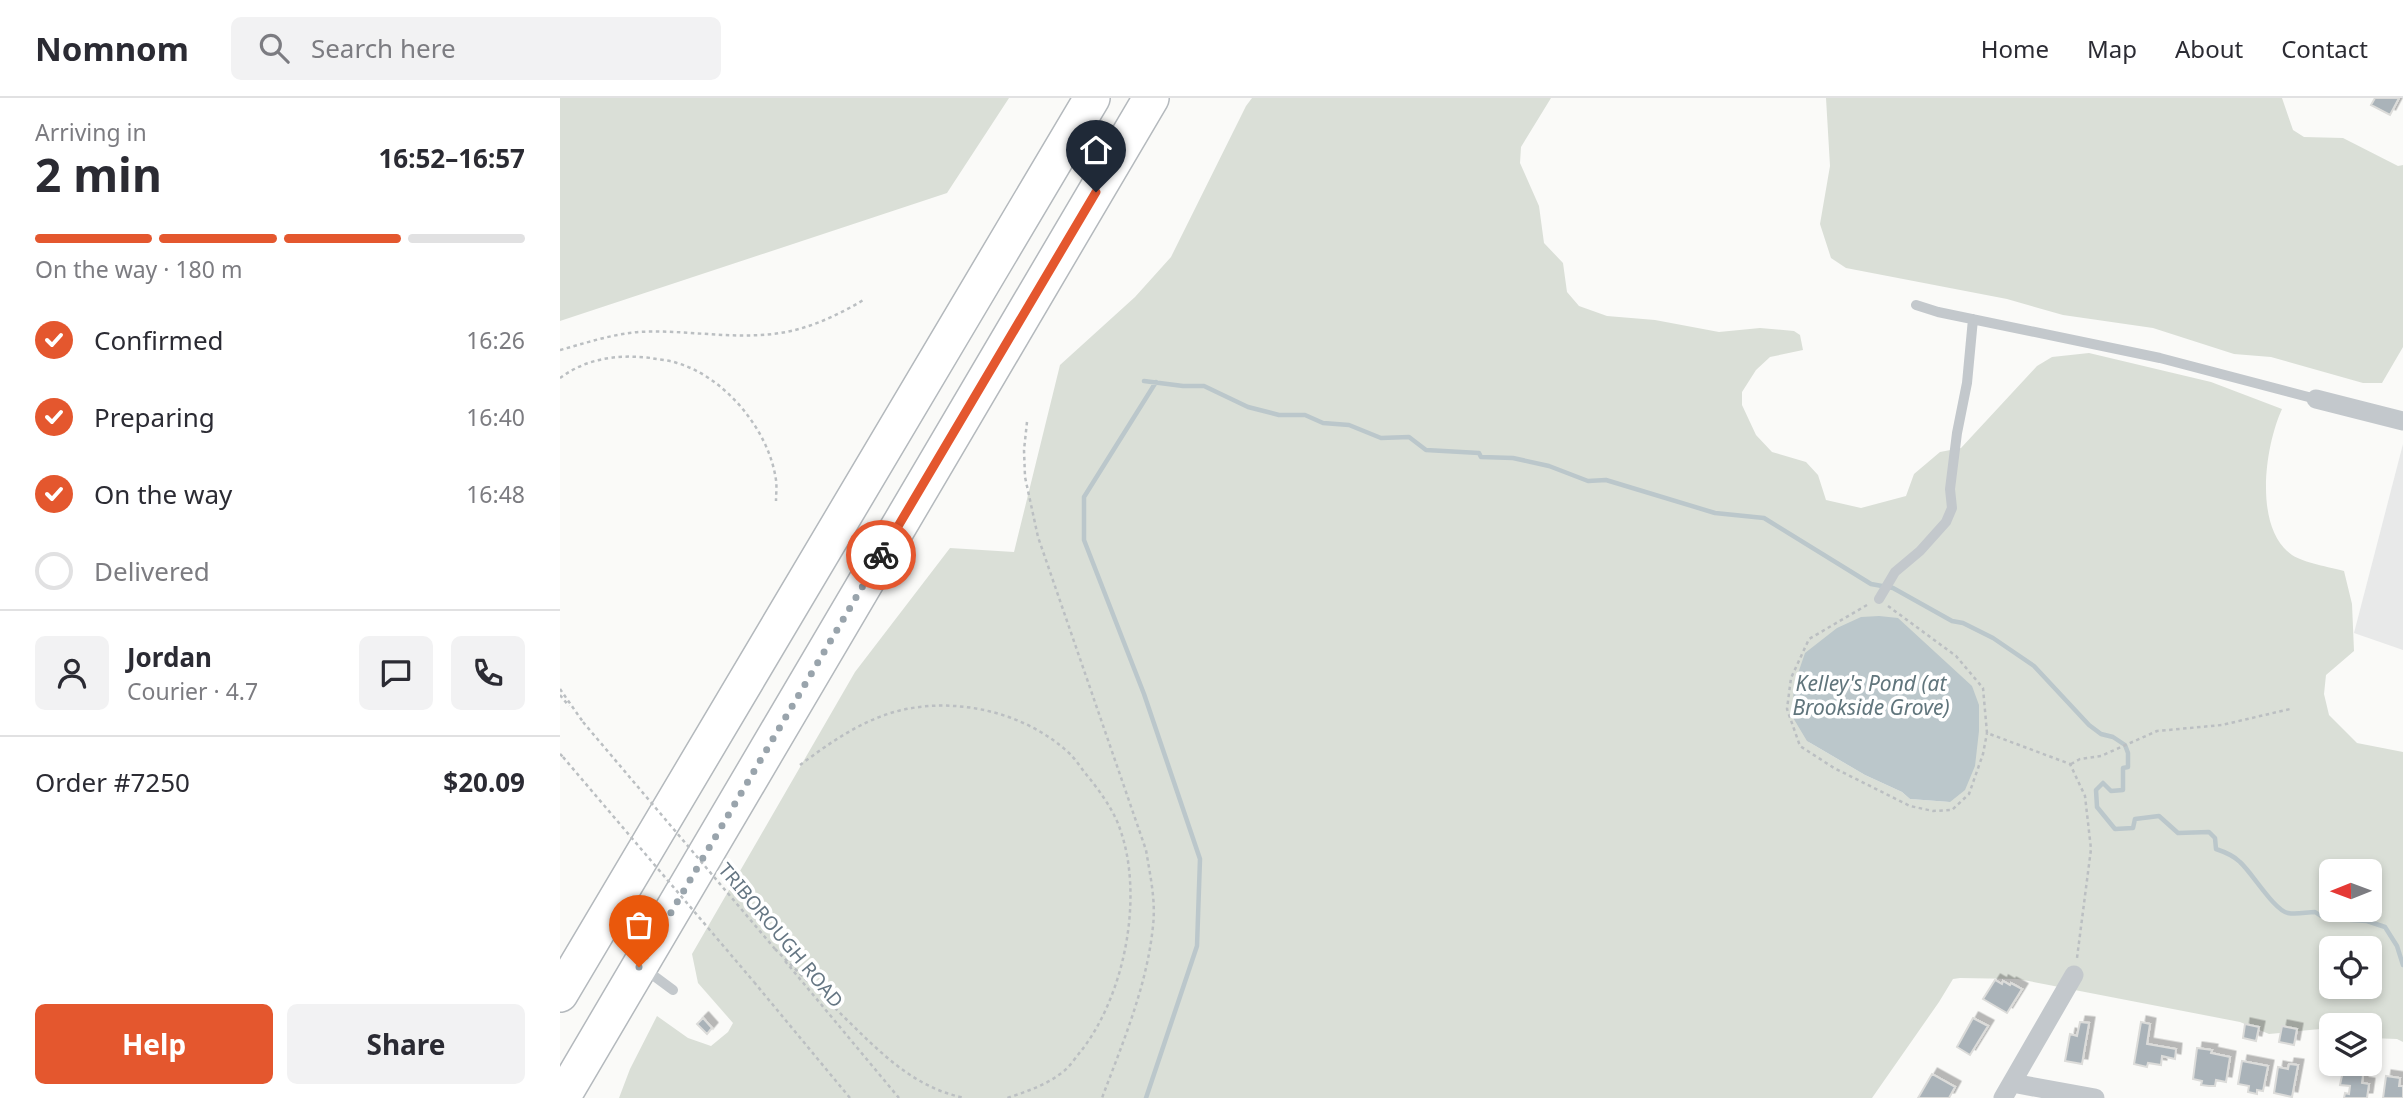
<!DOCTYPE html>
<html lang="en">
<head>
<meta charset="utf-8">
<style>
	:root { --surface:#fff; --page:#f2f2f3; --text:#2b2b33; --muted:#7c7c81; --line:#e1e1e2; --accent:#e4572e }
	body { margin:0; font-family:"Noto Sans",sans-serif; background:var(--page); color:var(--text); height:100vh; display:flex; flex-direction:column; font-size:26px; white-space:nowrap }
	* { box-sizing:border-box; margin:0 }
	p { font-size:23px; color:var(--muted) }
	.icon { flex:none; width:38px; height:38px; fill:none; stroke:currentColor; stroke-width:2; stroke-linecap:round; stroke-linejoin:round }
	.map { position:relative; flex:1; overflow:hidden }
	.drawer { display:flex; flex-direction:column; background:var(--surface); width:560px }
	.drawer>* { flex:none }
	.needle { width:46px; rotate:269deg }
	.controls { position:absolute; left:1759px; top:761px; display:grid; gap:14px }
	.controls a { display:grid; place-items:center; width:63px; height:63px; border-radius:10px; background:var(--surface); box-shadow:0 4px 10px #0003; font-size:35px }
	.pin { position:absolute; display:grid; place-items:center; width:60px; height:60px; color:#fff; margin:-72px -30px; border-radius:50% 50% 50% 0; rotate:-45deg; box-shadow:0 0 7px #0007 }
	.pin .icon { rotate:45deg }
	.courier { position:absolute; display:grid; place-items:center; width:70px; height:70px; margin:-35px; border:5px solid #e4572e; border-radius:50%; background:#fff; color:#222; box-shadow:0 2px 9px #0007 }
	.headline em { font-style:normal; font-weight:700 }
	.headline div { display:flex; flex-direction:column-reverse }
	.headline { display:flex; align-items:center; justify-content:space-between; height:119px; padding:0 35px }
	h1 { font-size:46px; font-weight:700; line-height:52px }
	.bar { display:grid; grid-template-columns:repeat(4,1fr); gap:10px 7px; align-content:center; height:84px; padding:0 35px }
	.bar i { height:9px; border-radius:5px; background:var(--line) }
	.bar .selected { background:var(--accent) }
	.bar p { grid-column:span 4 }
	.line { display:flex; align-items:center; gap:18px; padding:0 35px; border-top:2px solid var(--line) }
	.line div { flex:1 }
	.round { display:grid; place-items:center; flex:none; width:74px; height:74px; border-radius:10px; background:var(--page) }
	ol { padding:0 35px; list-style:none }
	li { display:flex; align-items:center; gap:21px; height:77px }
	li p { margin-inline-start:auto }
	li .icon { padding:7px; border-radius:50%; background:var(--accent); color:#fff; stroke-width:4 }
	li:last-child { color:var(--muted) }
	li i { width:38px; height:38px; border:4px solid var(--line); border-radius:50% }
	.button { display:flex; gap:14px; margin-top:auto; padding:14px 35px }
	.button a { flex:1; height:80px; border-radius:10px; background:var(--accent); color:#fff; font-size:28px; font-weight:700; line-height:80px; text-align:center }
	.button a+a { background:var(--page); color:var(--text) }
	header { display:flex; align-items:center; gap:42px; box-sizing:border-box; height:98px; padding:0 35px; background:var(--surface); border-bottom:2px solid var(--line) }
	header strong { font-size:33px }
	nav { display:flex; gap:38px; margin-inline-start:auto; font-size:24px }
	.search { width:490px; height:63px; background:var(--page); display:flex; align-items:center; gap:18px; box-sizing:border-box; padding:0 24px; border-radius:10px; color:var(--muted); font-size:26px }
	main { display:flex; flex:1; min-height:0 }
	.map>svg:first-child { display:block }
</style>
</head>
<body>
<header>
<strong>Nomnom</strong>
<div class="search"><svg class="icon" aria-label="search" viewBox="0 0 24 24"><circle cx="10" cy="10" r="6"/><path d="M15 15l6 6"/></svg>Search here</div>
<nav><a>Home</a><a>Map</a><a>About</a><a>Contact</a></nav>
</header>
<main>
<section class="drawer">
<div class="headline"><div><h1>2 min</h1><p>Arriving in</p></div><em>16:52–16:57</em></div>
<div class="bar"><i class="selected"></i><i class="selected"></i><i class="selected"></i><i></i><p>On the way · 180 m</p></div>
<ol>
<li><svg class="icon" aria-label="check" viewBox="0 0 24 24"><path d="M5 12l5 5 9-10"/></svg>Confirmed<p>16:26</p></li>
<li><svg class="icon" aria-label="check" viewBox="0 0 24 24"><path d="M5 12l5 5 9-10"/></svg>Preparing<p>16:40</p></li>
<li><svg class="icon" aria-label="check" viewBox="0 0 24 24"><path d="M5 12l5 5 9-10"/></svg>On the way<p>16:48</p></li>
<li><i></i>Delivered</li>
</ol>
<div class="line" style="height:126px"><a class="round"><svg class="icon" aria-label="person" viewBox="0 0 24 24"><circle cx="12" cy="8" r="4"/><path d="M4 21q1-7 8-7t8 7"/></svg></a><div><b>Jordan</b><p>Courier · 4.7</p></div><a class="round"><svg class="icon" aria-label="chat" viewBox="0 0 24 24"><path d="M4 5h16v11H9l-5 4z"/></svg></a><a class="round"><svg class="icon" aria-label="phone" viewBox="0 0 24 24"><path d="M5 4h4l2 5-3 2q2 4 5 5l2-3 5 2v4C11 20 4 13 5 4z"/></svg></a></div>
<div class="line" style="height:91px"><div>Order #7250</div><b>$20.09</b></div>
<div class="button"><a>Help</a><a>Share</a></div>
</section>
<div class="map">
<svg width="1843" height="1000" viewBox="0 0 1843 1000">
	<defs>
		<filter id="shadow"><feDropShadow dx="5.5" dy="-5.5" stdDeviation="0" flood-color="#0004"/></filter>
	</defs>
	<rect width="100%" height="100%" fill="#fafaf8"/>
	<path fill="#e8e9e9" d="M 1843,346 L 1843,552 L 1794,535 Z"/>
	<path fill="#dadfd7" fill-rule="evenodd" d="M 0,0 L 449,0 L 387,95 L 0,223 Z
		M 692,0 L 991,0 L 961,49 L 960,65 L 979,108 L 984,145 L 1003,165 L 1007,194 L 1019,208 L 1047,218 L 1095,222 L 1159,234 L 1200,230 L 1234,233 L 1240,237 L 1243,252 L 1210,259 L 1196,272 L 1182,294 L 1182,307 L 1196,337 L 1212,354 L 1246,364 L 1258,377 L 1266,402 L 1301,410 L 1346,398 L 1354,376 L 1380,354 L 1401,350 L 1477,268 L 1492,259 L 1529,255 L 1651,284 L 1722,311 C 1705,348 1693,430 1732,457 C 1744,465 1770,469 1784,473 L 1792,506 L 1794,553 L 1766,577 L 1764,596 L 1769,617 L 1797,645 L 1843,654 L 1843,944 L 1837,941 L 1810,940 L 1810,928 L 1771,928 L 1771,930 L 1709,936 L 1680,924 L 1458,881 L 1400,880 L 1393,881 L 1379,904 L 1312,1000 L 59,1000 L 70,971 L 97,918 L 128,940 L 151,948 L 168,934 L 173,925 L 138,885 L 132,856 L 295,574 L 390,450 L 454,454 L 500,267 L 575,199 L 611,159 L 686,8 ZM 1247,643 L 1390,704 L 1350,701 L 1342,694 L 1305,677 ZM 1771,774 L 1810,774 L 1810,812 L 1771,812 ZM 1771,850 L 1810,850 L 1810,889 L 1771,889 Z
		M 1266,0 L 1722,0 L 1733,32 L 1744,39 L 1783,40 L 1838,68 L 1843,67 L 1843,249 L 1822,285 L 1803,285 L 1711,259 L 1674,256 L 1593,230 L 1503,217 L 1447,201 L 1286,170 L 1271,160 L 1260,126 L 1270,68 Z"/>
	<path fill="#bbc7cb" d="M 1319,518 L 1338,520 L 1412,588 L 1419,607 L 1419,633 L 1415,668 L 1405,692 L 1390,704 L 1350,701 L 1342,694 L 1305,677 L 1247,643 L 1232,618 L 1234,587 L 1245,555 L 1277,530 L 1301,519 Z"/>
	<g fill="none" stroke-linecap="round" stroke-linejoin="round">
		<path stroke="#bbc7cb" stroke-width="4.5" d="M 584,283 L 623,288 L 644,288 L 688,309 L 719,317 L 745,317 L 763,325 L 789,327 L 821,340 L 849,339 L 866,352 L 919,355 L 921,359 L 953,360 L 989,368 L 1028,383 L 1046,382 L 1155,415 L 1204,420 L 1311,486 L 1333,490 L 1392,523 L 1403,525 L 1433,540 L 1474,568 L 1529,627 L 1541,636 L 1553,639 L 1565,647 L 1568,655 L 1568,669 L 1563,670 L 1563,692 L 1551,693 L 1543,685 L 1536,692 L 1537,709 L 1555,731 L 1573,730 L 1575,721 L 1599,718 L 1618,735 L 1649,734 L 1655,740 L 1656,751 C 1665,754 1673,757 1680,764 C 1693,776 1714,812 1728,815 C 1736,817 1747,814 1755,814 L 1761,818 L 1784,818 L 1791,822 L 1807,823 L 1825,829 L 1837,848 L 1843,867
			M 586,1000 L 637,848 L 640,761 L 584,596 L 524,442 L 524,399 L 596,284"/>
	</g>
	<path fill="#aab3b9" stroke="#dcdcda" stroke-width="2" filter="url(#shadow)" d="M 1815,0 L 1839,0 L 1830,17 L 1811,7 Z
		M 1435,882 L 1442,886 L 1443,883 L 1450,887 L 1451,885 L 1462,891 L 1447,915 L 1423,901 Z
		M 143,920 L 152,930 L 147,936 L 137,926 Z
		M 1413,920 L 1428,928 L 1410,957 L 1397,949 Z
		M 1520,924 L 1529,925 L 1522,966 L 1505,963 L 1510,936 L 1517,938 Z
		M 1581,924 L 1590,926 L 1587,946 L 1616,951 L 1615,961 L 1602,958 L 1601,967 L 1588,965 L 1587,969 L 1574,966 Z
		M 1685,926 L 1699,929 L 1696,943 L 1683,940 Z
		M 1722,928 L 1737,931 L 1734,947 L 1719,944 Z
		M 1637,950 L 1652,952 L 1651,955 L 1670,959 L 1666,984 L 1656,982 L 1655,988 L 1649,988 L 1641,987 L 1642,983 L 1633,981 Z
		M 1682,963 L 1708,968 L 1703,993 L 1697,992 L 1697,996 L 1688,994 L 1689,988 L 1678,986 Z
		M 1729,966 L 1738,967 L 1732,999 L 1714,995 L 1718,969 L 1728,971 Z
		M 1783,973 L 1803,977 L 1802,985 L 1809,986 L 1807,1000 L 1784,1000 L 1785,995 L 1789,996 L 1790,988 L 1780,987 Z
		M 1372,976 L 1395,989 L 1389,1000 L 1358,1000 Z
		M 1826,978 L 1840,980 L 1839,988 L 1843,988 L 1843,1000 L 1823,1000 Z"/>
	<g fill="none" stroke-linecap="round" stroke-linejoin="round">
		<g stroke="#b4b9bd" stroke-width="38">
			<path id="motorway" d="M 0,896 L 532,0
				M 2,1000 L 591,0"/>
		</g>
		<path stroke="#bbbfc2" stroke-width="2.5" stroke-dasharray="3.5 3.5" stroke-linecap="butt" d="M 0,252 C 26,245 52,236 79,234 C 129,231 181,244 231,233 C 257,227 282,215 305,201
			M 0,280 C 27,260 58,256 91,260 C 99,262 109,262 117,265 C 165,279 209,332 216,382 C 217,389 216,396 216,403
			M 467,324 L 464,352 L 465,379 L 478,439 L 586,752 C 590,777 596,802 593,828 C 587,888 563,944 542,1000
			M 1307,507 L 1249,541 L 1231,580 L 1227,611 L 1240,648 L 1274,670 L 1350,708 L 1373,713 L 1392,712 L 1409,696 L 1423,656 L 1427,635
			M 1328,508 L 1396,558 L 1423,590 L 1427,635 L 1510,666 L 1525,698 L 1531,751 L 1517,860
			M 0,591 L 23,624
			M 0,597 L 9,608
			M 0,656 L 3,659
			M 1511,666 L 1520,661 L 1541,658 L 1597,633 L 1662,627 L 1730,611
			M 240,667 C 271,644 303,621 342,612 C 399,599 467,615 510,656 C 517,663 523,673 530,681 C 541,695 554,713 560,731 C 584,798 565,897 521,953 C 516,959 511,967 504,973 C 487,987 468,993 447,1000
			M 215,851 C 238,874 262,897 285,920 C 321,955 354,990 405,1000
			M 225,863 L 339,1000
			M 194,884 L 290,1000"/>
		<path stroke="#c3c8cc" stroke-width="10" d="M 1356,207 L 1378,214 L 1600,260 L 1756,301
			M 1319,501 L 1335,474 L 1360,453 L 1386,424 L 1392,410 L 1390,391 L 1397,335 L 1407,285 L 1413,221
			M 86,872 L 113,892"/>
		<path stroke="#c3c8cc" stroke-width="19" d="M 1756,301 L 1843,323
			M 1452,985 L 1535,1000
			M 1443,1000 L 1514,877"/>
		<use href="#motorway" stroke="#fff" stroke-width="35"/>
		<path stroke="#bbbfc2" stroke-width="2.5" stroke-dasharray="3.5 3.5" stroke-linecap="butt" d="M 23,624 L 215,851
			M 3,659 L 194,884"/>
	</g>
	<g fill="none" stroke-linecap="round" stroke-linejoin="round">
		<path stroke="#99a4ac" stroke-width="7" stroke-dasharray="0 12.6" d="M 79,869 L 321,457"/>
		<path stroke="#e4572e" stroke-width="9" d="M 321,457 L 536,94"/>
	</g>
	<g text-anchor="middle" dominant-baseline="central" stroke-width="7" stroke-linejoin="round" paint-order="stroke">
		<g font-size="19" fill="#657683" stroke="#fff">
			<text transform="translate(221 837) rotate(50)">TRIBOROUGH ROAD</text>
		</g>
		<g font-size="21" font-style="italic" fill="#60757c" stroke="#fff">
			<text x="1311" y="585">Kelley's Pond (at<tspan x="1311" dy="24">Brookside Grove)</tspan></text>
		</g>
	</g>
</svg>
<div class="controls">
<a><svg class="needle" viewBox="-14 -14 28 28"><path d="M0-13l5 13h-10z" fill="#e53935"/><path d="M0 13l5-13h-10z" fill="#7c7c81"/></svg></a>
<a><svg class="icon" aria-label="locate" viewBox="0 0 24 24"><circle cx="12" cy="12" r="6"/><path d="M12 2v4M12 18v4M2 12h4M18 12h4"/></svg></a>
<a><svg class="icon" aria-label="layers" viewBox="0 0 24 24"><path d="M12 4l9 5-9 5-9-5zM3 14l9 5 9-5"/></svg></a>
</div>
<div class="pin" style="left:79px;top:869px;background:#ea580c"><svg class="icon" aria-label="bag" viewBox="0 0 24 24"><path d="M5 8h14l-1 12H6zM9 8a3 3 0 0 1 6 0"/></svg></div>
<div class="pin" style="left:536px;top:94px;background:#1f2937"><svg class="icon" aria-label="home" viewBox="0 0 24 24"><path d="M3 11l9-7 9 7M6 9v11h12V9"/></svg></div>
<div class="courier" style="left:321px;top:457px"><svg class="icon" aria-label="bike" viewBox="0 0 24 24"><circle cx="6" cy="16" r="4"/><circle cx="18" cy="16" r="4"/><path d="M6 16l4-8h5l3 8M10 8l3 8H6M13 5h3"/></svg></div>
</div>
</main>
</body>
</html>
